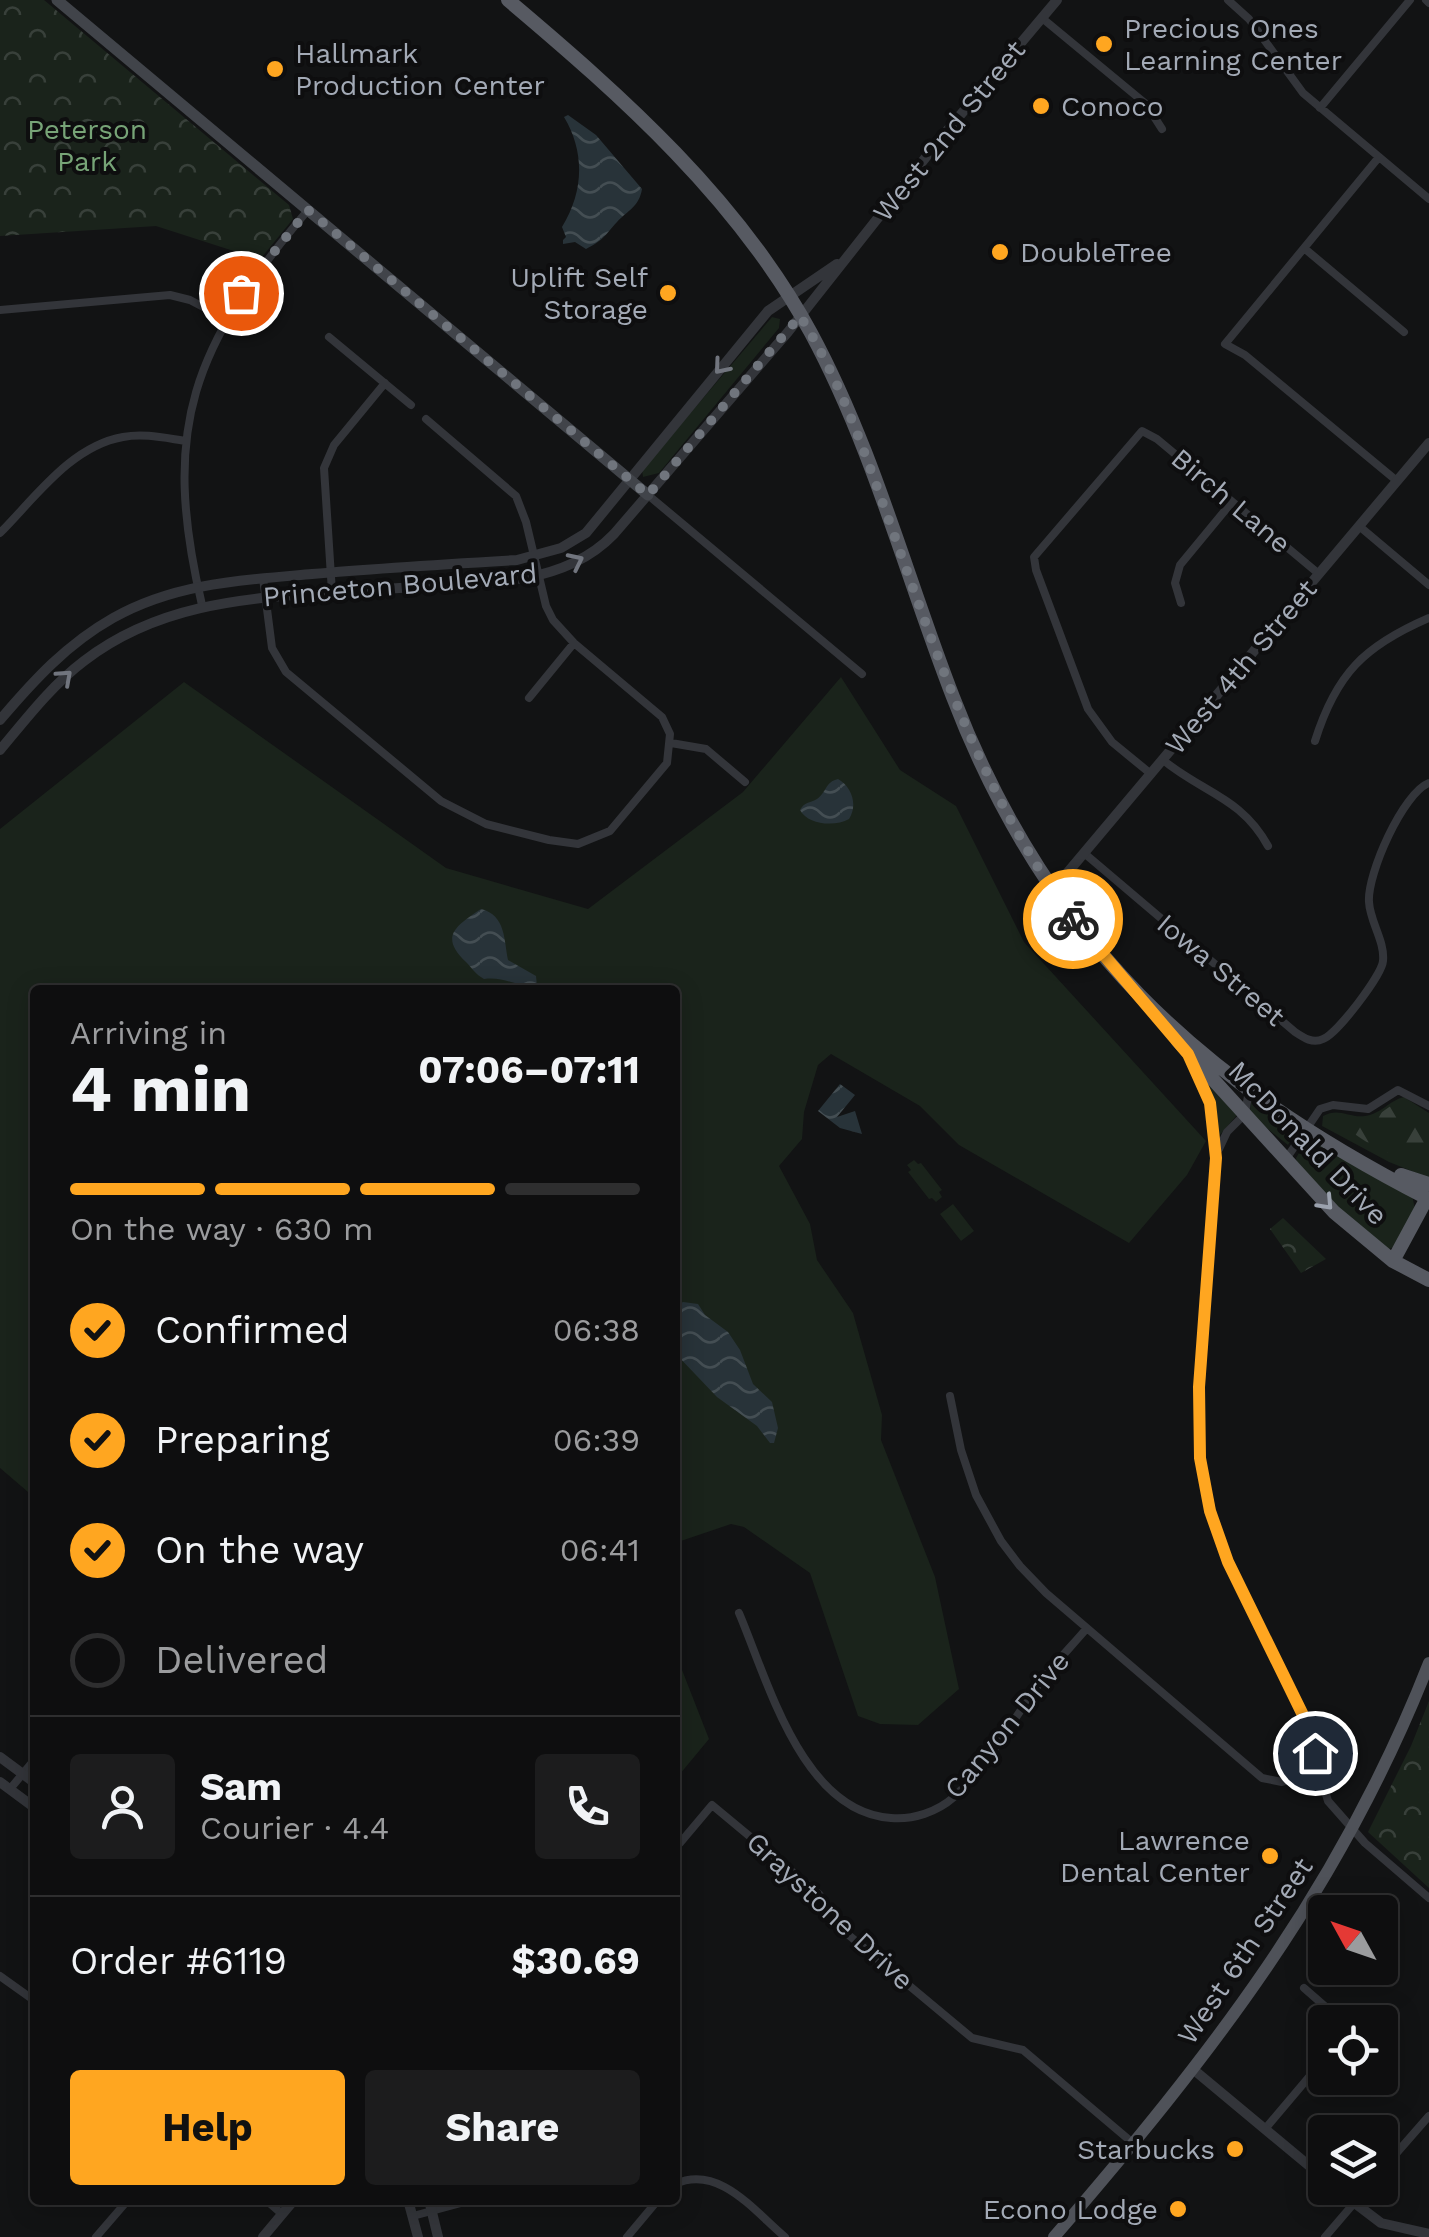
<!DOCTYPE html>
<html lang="en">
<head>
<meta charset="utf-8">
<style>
	:root { --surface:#0e0e0f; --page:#1c1c1d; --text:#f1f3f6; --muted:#9b9c9e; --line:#2e2e2f; --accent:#ffa620 }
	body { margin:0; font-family:"Work Sans",sans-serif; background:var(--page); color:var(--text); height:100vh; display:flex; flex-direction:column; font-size:38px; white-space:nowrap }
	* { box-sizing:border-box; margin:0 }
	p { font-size:32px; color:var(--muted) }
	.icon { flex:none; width:55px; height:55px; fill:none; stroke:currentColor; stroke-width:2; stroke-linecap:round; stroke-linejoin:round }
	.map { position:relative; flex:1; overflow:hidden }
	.drawer { position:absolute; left:30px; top:985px; width:650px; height:1220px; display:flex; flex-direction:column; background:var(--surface); border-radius:10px; box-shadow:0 5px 25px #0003,0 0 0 2px var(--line) }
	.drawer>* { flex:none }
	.needle { width:65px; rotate:310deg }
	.controls { position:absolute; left:1308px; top:1895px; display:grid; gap:20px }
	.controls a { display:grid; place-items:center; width:90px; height:90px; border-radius:10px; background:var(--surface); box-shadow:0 5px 25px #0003,0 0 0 2px var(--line); font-size:50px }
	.pin { position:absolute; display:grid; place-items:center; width:85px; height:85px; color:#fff; margin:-42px; border:5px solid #fff; border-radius:50%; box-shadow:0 2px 10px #0007 }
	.courier { position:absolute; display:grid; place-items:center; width:100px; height:100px; margin:-50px; border:8px solid #ffa620; border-radius:50%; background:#fff; color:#222; box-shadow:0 2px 12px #0007 }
	.overview em { font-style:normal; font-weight:700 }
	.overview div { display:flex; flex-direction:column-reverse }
	.overview { display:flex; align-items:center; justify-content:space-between; height:170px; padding:0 40px }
	h1 { font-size:65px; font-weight:700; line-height:75px }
	.bar { display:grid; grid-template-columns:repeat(4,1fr); gap:15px 10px; align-content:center; height:120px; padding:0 40px }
	.bar i { height:12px; border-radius:8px; background:var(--line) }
	.bar .selected { background:var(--accent) }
	.bar p { grid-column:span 4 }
	.line { display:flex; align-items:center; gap:25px; padding:0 40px; border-top:2px solid var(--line) }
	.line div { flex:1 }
	.round { display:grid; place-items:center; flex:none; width:105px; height:105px; border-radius:10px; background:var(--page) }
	ol { padding:0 40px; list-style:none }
	li { display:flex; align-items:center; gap:30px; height:110px }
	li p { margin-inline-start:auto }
	li .icon { padding:10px; border-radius:50%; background:var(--accent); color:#111; stroke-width:4 }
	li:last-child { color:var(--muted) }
	li i { width:55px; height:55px; border:5px solid var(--line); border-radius:50% }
	.action { display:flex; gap:20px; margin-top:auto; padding:20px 40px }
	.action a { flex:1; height:115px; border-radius:10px; background:var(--accent); color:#111; font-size:40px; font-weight:700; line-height:115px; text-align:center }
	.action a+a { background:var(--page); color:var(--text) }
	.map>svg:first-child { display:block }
</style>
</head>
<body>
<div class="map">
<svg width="1429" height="2237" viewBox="0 0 1429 2237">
	<defs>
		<pattern id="forest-firs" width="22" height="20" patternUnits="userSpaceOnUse" patternTransform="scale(2.5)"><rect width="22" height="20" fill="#1a231b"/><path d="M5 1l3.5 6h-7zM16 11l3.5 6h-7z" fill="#38403a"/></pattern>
		<pattern id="park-crowns" width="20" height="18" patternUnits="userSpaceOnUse" patternTransform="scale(2.5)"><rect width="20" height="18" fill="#1a231b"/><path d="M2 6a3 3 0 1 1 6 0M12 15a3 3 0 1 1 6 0" fill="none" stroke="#38403a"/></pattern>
		<pattern id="water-waves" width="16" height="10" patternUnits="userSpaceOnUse" patternTransform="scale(2.5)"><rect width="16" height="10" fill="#283339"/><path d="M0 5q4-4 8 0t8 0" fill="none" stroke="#444e53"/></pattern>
	</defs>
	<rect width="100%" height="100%" fill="#121314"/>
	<path fill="#1a231b" d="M 772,317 L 780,319 L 779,328 L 659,473 L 643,477 L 642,470 Z
		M 841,677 L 900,770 L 956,806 L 1024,942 L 1206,1141 L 1187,1175 L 1129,1243 L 959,1145 L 920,1106 L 831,1054 L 818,1065 L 804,1112 L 802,1139 L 779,1166 L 810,1224 L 817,1260 L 853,1313 L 882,1415 L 881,1440 L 935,1577 L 959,1689 L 918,1725 L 880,1724 L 858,1716 L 810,1573 L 744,1527 L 731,1524 L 675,1543 L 675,990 L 35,990 L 35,1498 L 0,1468 L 0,829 L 184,682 L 446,868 L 588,909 L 743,792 Z
		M 1209,1085 L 1237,1115 L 1218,1137 Z
		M 1404,1097 L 1429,1113 L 1429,1178 L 1389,1162 L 1322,1126 L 1323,1116 C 1339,1107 1349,1118 1365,1116 C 1381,1114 1390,1100 1404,1097 Z
		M 1252,1100 L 1296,1131 L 1288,1145 L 1249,1114 Z
		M 1308,1138 L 1412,1195 L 1415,1209 L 1394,1247 L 1389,1249 L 1338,1207 L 1297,1164 L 1296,1158 Z
		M 914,1160 L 918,1164 L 921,1163 L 942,1190 L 939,1192 L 942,1197 L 936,1202 L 932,1198 L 929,1199 L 908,1172 L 911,1170 L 907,1165 Z
		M 953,1204 L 974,1231 L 961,1241 L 940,1214 Z
		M 675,1652 L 709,1739 L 675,1780 Z"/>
	<path fill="url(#forest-firs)" d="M 1402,1098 L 1429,1116 L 1429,1168 C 1407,1162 1365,1145 1349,1129 L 1353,1123 L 1365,1124 Z"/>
	<path fill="url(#park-crowns)" d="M 0,0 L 44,0 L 289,205 L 293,219 L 257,263 L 240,253 L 156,226 L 0,236 Z
		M 1283,1218 L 1326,1259 L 1301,1273 L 1270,1229 Z
		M 1429,1701 L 1429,1888 L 1368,1832 L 1411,1746 Z"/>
	<path fill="url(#water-waves)" d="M 568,115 L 596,135 L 642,189 C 639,207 628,210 617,222 C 605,235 604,240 586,249 L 575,242 L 563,244 L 563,240 L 566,237 L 562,227 C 584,191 585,152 564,117 Z
		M 838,779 C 852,787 858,805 849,819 C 835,827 808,825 800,810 C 805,801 809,804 817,799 C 827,792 825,782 838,779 Z
		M 481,909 C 506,915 504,941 508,960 L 536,976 L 537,986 C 520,989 507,976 484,979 C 475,974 473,969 466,962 C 440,937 454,927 481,909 Z
		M 840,1084 L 855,1095 L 837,1117 L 855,1111 L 862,1134 L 840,1128 L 818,1111 Z
		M 683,1302 L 698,1304 L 705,1315 L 728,1332 L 740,1350 L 753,1384 L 772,1402 L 778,1428 L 774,1443 L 770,1443 L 757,1426 L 717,1397 L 675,1353 L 675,1306 Z"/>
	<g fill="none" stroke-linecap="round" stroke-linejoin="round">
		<path stroke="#33353a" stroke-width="8" d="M 1228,0 L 1249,19 L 1303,93 L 1429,199
			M 1426,0 L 1429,3
			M 1042,18 L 1146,104 L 1162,129
			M 1320,108 L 1410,0
			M 1379,157 L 1225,344 L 1245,355 L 1397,481
			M 1304,248 L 1404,332
			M 0,310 L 170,295 L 190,300 L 226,319
			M 329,337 L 411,405
			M 648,495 L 862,674
			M 1359,526 L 1429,585
			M 0,533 C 35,498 71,446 123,437 C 144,433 165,438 186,441
			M 263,578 L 272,648 L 286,672 L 441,801 L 486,824 L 549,840 L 578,844 L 610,831 L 667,763 L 670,734 L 662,717 L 574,643 L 553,620 L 546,606 L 526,522 L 516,496 L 426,419
			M 332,592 L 324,468 L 334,445 L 385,383
			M 1181,603 L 1175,583 L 1180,565 L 1232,502
			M 202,605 C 160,427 193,346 308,210
			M 529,698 L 574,643
			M 1315,741 C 1336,674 1364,646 1429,618
			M 671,743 L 706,749 L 745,782
			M 1163,760 C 1203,793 1241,797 1268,846
			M 1151,774 L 1112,742 L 1088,709 L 1036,570 L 1034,557 L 1142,431 L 1157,439 L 1319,574
			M 1084,853 L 1295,1032 C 1304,1038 1313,1044 1323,1039 C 1337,1034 1382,975 1383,961 C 1385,941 1370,922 1369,902 C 1367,874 1403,793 1429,783
			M 1191,1061 L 1210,1103 L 1216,1158 L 1198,1427 L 1200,1458 L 1216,1529 L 1237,1580 L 1302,1713 L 1328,1801 L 1365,1843 L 1429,1898
			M 1219,1149 L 1227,1132 L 1245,1114 L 1249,1090
			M 1286,1159 L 1320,1109 L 1333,1105 L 1368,1109 L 1398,1090 L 1429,1106
			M 950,1396 L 961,1450 L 976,1495 L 1001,1541 L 1020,1566 L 1046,1593 L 1262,1778 L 1282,1782 L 1320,1772
			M 739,1613 C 768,1681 802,1812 891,1818 C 913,1820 937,1812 954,1797 C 988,1765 1010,1724 1037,1687 C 1052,1666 1070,1648 1087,1628
			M 10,1789 L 35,1759
			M 680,1843 L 712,1805 L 819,1894 L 839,1927 L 972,2038 L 1023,2050 L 1134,2144
			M 0,1976 L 35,2001
			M 1304,1988 L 1343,2022
			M 1265,2129 L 1325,2058
			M 1380,2172 L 1429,2116
			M 675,2184 C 719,2164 754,2211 785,2237
			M 266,2200 L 282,2214
			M 413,2216 L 472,2200
			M 96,2237 L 128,2200
			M 627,2237 L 658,2200
			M 1325,2237 L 1367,2188"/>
		<path stroke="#33353a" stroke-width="10" d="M 0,720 C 34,680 67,644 113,618 C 175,583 242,580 312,574 C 380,568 449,564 517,560 L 561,548 L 586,533 L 768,311 L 837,264
			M 0,750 C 26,719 51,686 84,661 C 157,605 240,599 329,592 C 394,588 461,586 526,578 C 560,571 590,559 614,534 L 788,332 L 941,138 L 1057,0
			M 1052,891 L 1429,443
			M 0,1757 L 35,1783
			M 0,1782 L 35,1808
			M 1194,2070 L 1325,2179
			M 1335,2188 L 1381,2223 L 1429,2234
			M 408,2200 L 418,2237
			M 429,2200 L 438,2237
			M 263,2237 L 294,2200"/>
		<path stroke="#41444a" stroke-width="11" d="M 57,0 L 648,495"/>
		<path stroke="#4f5259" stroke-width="12" d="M 1054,2237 C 1211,2055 1340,1890 1429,1663"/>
		<path stroke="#575a62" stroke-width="14" d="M 508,0 C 623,97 738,199 811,333 C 873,448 906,576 953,697 C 1047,942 1199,1081 1429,1199
			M 1178,1041 L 1334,1212 L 1393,1261 L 1429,1280
			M 1401,1175 L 1429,1184
			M 1393,1261 L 1427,1198"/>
	</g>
	<defs><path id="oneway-chevron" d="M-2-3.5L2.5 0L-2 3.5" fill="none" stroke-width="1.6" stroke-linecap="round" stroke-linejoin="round" transform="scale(2.5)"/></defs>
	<g stroke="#71757e">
		<use href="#oneway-chevron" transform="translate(721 367) rotate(130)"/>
		<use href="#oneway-chevron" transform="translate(576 561) rotate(-26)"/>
		<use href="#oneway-chevron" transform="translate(65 677) rotate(-42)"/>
	</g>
	<use stroke="#9ba2ae" href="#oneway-chevron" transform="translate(1326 1203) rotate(47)"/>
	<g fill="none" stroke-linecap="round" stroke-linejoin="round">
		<path stroke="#70757d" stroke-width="10" stroke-dasharray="0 18" d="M 241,293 L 308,210 L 648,495 L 800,316 C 841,380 865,455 891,526 C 940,664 985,800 1073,919"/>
		<path stroke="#ffa620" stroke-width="12" d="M 1073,919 L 1188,1054 L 1210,1103 L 1216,1158 L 1199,1387 L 1200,1458 L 1210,1511 L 1228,1562 L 1302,1713 L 1315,1753"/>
	</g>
	<g fill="#ffa620" stroke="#0e0e0f" stroke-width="4">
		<circle cx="1104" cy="44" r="10"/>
		<circle cx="275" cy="69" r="10"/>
		<circle cx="1041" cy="106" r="10"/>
		<circle cx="1000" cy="252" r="10"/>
		<circle cx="668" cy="293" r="10"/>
		<circle cx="1270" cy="1856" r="10"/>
		<circle cx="1235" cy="2149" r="10"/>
		<circle cx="1178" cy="2209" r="10"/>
	</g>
	<g text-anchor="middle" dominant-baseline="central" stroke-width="8" stroke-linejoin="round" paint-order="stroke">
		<g font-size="28" fill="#a3aab6" stroke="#0e0e0f" text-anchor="start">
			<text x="1124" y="28">Precious Ones<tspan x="1124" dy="32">Learning Center</tspan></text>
			<text x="295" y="53">Hallmark<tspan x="295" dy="32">Production Center</tspan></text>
			<text x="1061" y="106">Conoco</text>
			<text x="1020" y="252">DoubleTree</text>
			<text x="648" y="277" text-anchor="end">Uplift Self<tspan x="648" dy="32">Storage</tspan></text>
			<text x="1250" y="1840" text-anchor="end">Lawrence<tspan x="1250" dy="32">Dental Center</tspan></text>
			<text x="1215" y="2149" text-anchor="end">Starbucks</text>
			<text x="1158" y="2209" text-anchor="end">Econo Lodge</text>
		</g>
		<g font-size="28" fill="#77a477" stroke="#0e0e0f">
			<text x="87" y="129">Peterson<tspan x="87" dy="32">Park</tspan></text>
		</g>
		<g font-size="28" fill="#a3aab6" stroke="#0e0e0f">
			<text transform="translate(949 131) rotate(-51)">West 2nd Street</text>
			<text transform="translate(1231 501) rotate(40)">Birch Lane</text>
			<text transform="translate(400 585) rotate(-5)">Princeton Boulevard</text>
			<text transform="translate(1241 667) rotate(-50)">West 4th Street</text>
			<text transform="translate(1221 970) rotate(40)">Iowa Street</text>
			<text transform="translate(1308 1143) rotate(46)">McDonald Drive</text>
			<text transform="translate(1007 1725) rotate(-51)">Canyon Drive</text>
			<text transform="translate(830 1911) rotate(43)">Graystone Drive</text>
			<text transform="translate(1245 1951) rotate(-56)">West 6th Street</text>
		</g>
	</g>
</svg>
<div class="controls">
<a><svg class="needle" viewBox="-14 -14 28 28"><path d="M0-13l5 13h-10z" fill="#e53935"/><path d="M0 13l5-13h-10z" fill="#9b9c9e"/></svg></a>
<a><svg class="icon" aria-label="locate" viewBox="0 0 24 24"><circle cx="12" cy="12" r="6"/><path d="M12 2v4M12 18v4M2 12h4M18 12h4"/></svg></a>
<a><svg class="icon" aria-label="layers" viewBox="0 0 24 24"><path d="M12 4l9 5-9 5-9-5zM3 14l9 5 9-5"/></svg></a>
</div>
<div class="pin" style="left:241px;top:293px;background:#ea580c"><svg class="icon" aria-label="bag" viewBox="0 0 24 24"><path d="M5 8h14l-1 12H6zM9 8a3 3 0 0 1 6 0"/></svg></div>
<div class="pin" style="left:1315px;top:1753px;background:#1f2937"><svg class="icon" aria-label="home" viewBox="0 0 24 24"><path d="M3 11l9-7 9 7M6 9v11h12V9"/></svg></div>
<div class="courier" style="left:1073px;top:919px"><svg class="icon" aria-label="bike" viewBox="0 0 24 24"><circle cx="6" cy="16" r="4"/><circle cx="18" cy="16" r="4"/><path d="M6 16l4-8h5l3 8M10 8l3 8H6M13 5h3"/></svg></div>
<section class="drawer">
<div class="overview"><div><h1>4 min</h1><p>Arriving in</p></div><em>07:06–07:11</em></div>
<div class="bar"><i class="selected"></i><i class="selected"></i><i class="selected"></i><i></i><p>On the way · 630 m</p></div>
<ol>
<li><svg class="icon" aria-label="check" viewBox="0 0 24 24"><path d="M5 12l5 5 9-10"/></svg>Confirmed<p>06:38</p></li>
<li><svg class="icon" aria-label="check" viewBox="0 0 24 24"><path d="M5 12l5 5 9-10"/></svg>Preparing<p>06:39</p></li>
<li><svg class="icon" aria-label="check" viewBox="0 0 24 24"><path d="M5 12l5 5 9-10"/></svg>On the way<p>06:41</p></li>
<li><i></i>Delivered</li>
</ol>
<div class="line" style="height:180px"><a class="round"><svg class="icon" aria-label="person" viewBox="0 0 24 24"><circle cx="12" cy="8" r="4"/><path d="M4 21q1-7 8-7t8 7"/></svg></a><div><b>Sam</b><p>Courier · 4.4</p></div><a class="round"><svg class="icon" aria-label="phone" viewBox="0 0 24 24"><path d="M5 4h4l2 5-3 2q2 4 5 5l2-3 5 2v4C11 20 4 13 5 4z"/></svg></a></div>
<div class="line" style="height:130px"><div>Order #6119</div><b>$30.69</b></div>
<div class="action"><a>Help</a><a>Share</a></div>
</section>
</div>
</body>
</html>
